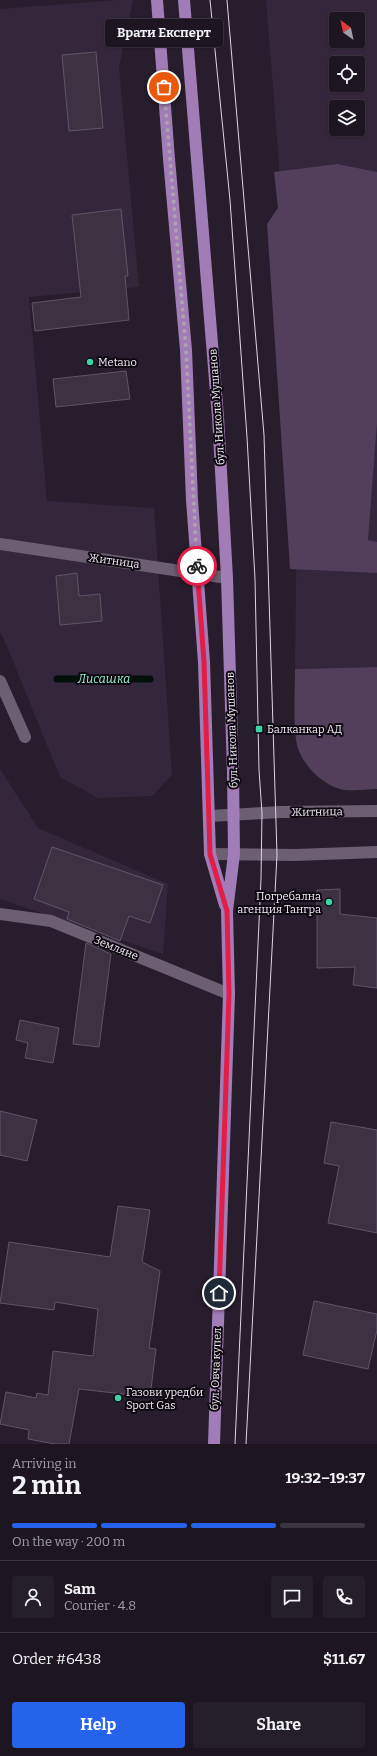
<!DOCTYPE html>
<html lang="en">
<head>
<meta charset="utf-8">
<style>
	:root { --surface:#1d1621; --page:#251f2a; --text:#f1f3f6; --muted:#a09fa5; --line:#3b353f; --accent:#2563eb }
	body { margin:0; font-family:Bitter,serif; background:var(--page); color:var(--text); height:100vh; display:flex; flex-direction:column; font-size:15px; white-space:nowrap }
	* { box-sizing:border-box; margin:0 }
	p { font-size:13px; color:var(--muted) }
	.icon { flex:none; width:22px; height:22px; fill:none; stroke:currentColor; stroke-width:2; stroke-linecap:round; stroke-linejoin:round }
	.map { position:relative; height:1444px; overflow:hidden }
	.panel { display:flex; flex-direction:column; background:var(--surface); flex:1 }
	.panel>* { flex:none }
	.needle { width:26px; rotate:327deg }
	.buttons { position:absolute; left:329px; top:12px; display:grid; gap:8px }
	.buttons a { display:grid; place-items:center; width:36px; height:36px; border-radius:4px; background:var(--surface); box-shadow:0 1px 3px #0004,0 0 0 1px var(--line); font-size:20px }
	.pin { position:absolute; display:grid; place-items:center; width:34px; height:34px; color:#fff; margin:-17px; border:2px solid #fff; border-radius:50%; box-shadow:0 1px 4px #0007 }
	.courier { position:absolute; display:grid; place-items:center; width:40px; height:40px; margin:-20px; border:3px solid #e11d48; border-radius:50%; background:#fff; color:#222; box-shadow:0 1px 5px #0007 }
	.bubble { position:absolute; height:28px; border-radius:4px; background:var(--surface); box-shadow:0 1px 3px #0004,0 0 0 1px var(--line); font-size:13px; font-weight:700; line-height:28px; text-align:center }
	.overview em { font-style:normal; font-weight:700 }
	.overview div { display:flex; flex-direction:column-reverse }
	.overview { display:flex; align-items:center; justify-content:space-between; height:68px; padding:0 12px }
	h1 { font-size:26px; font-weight:700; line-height:30px }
	.bar { display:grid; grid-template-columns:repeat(4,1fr); gap:6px 4px; align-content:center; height:48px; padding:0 12px }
	.bar i { height:5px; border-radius:3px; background:var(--line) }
	.bar .on { background:var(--accent) }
	.bar p { grid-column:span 4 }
	.line { display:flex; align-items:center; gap:10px; padding:0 12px; border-top:1px solid var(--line) }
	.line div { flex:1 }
	.round { display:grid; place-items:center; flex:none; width:42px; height:42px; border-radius:4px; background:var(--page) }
	.cta { display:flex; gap:8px; margin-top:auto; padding:8px 12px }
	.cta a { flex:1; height:46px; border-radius:4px; background:var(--accent); color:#fff; font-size:16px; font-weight:700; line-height:46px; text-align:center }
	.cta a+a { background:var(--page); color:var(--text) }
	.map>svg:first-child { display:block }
</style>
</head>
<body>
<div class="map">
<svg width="377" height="1444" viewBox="0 0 377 1444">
	<rect width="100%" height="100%" fill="#271d2c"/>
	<path fill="#34273b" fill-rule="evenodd" d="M 116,0 L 133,0 L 119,68 L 139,287 L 29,297 L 47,501 L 154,508 L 172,775 L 152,796 L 98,798 L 60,777 L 6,644 L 0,632 L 0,9 Z
		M 266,0 L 377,0 L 377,667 L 295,669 L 298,404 ZM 336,19 L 358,19 L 358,41 L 336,41 ZM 336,63 L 358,63 L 358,85 L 336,85 ZM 336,107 L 358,107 L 358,129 L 336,129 Z
		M 0,769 L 38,828 L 168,884 L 163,954 L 0,899 Z"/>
	<path fill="#513f5b" d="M 337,164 L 377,172 L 377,423 L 368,540 L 377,542 L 377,573 L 290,569 L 267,224 L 278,208 L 274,172 Z
		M 377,667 L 377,789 C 366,789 351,792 340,789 C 319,783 299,761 296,740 C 293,717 295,692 295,669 Z"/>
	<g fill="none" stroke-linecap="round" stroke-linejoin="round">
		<path stroke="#011009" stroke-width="7" d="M 57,679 L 150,679"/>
	</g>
	<path fill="#3c3242" stroke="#605566" d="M 96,52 L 103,128 L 69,131 L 62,55 Z
		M 121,209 L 128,276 L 125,276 L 129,320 L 35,331 L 32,303 L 81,297 L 72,215 Z
		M 126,371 L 130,399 L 56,407 L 53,379 Z
		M 77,573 L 79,596 L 100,594 L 102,621 L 60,625 L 56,576 Z
		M 52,847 L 163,885 L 150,923 L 129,916 L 120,941 L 67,919 L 69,912 L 34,899 Z
		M 340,889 L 340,914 L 377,918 L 377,988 L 353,985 L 355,967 L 317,968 L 317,890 Z
		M 86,943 L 111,954 L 99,1047 L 73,1044 Z
		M 20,1020 L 59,1028 L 53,1063 L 25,1058 L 28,1043 L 16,1040 Z
		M 0,1111 L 37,1120 L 27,1161 L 0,1155 Z
		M 331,1122 L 377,1130 L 377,1233 L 328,1223 L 339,1166 L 324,1163 Z
		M 118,1206 L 150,1210 L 142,1262 L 160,1271 L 149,1348 L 156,1349 L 150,1397 L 79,1389 L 69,1444 L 55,1444 L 28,1439 L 29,1430 L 0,1424 L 6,1392 L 36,1398 L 37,1393 L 48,1395 L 53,1351 L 93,1356 L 98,1309 L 55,1302 L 54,1310 L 0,1303 L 9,1242 L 110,1257 Z
		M 314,1301 L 377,1314 L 377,1330 L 368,1369 L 303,1355 Z"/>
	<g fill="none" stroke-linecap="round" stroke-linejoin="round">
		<path stroke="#6b5f71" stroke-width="12" d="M 0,544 L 227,578
			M 0,681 L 25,737
			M 209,816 L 281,812 L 377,811
			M 210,854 L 295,855 L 377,852
			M 0,914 L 51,921 L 229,994"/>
		<path stroke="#a27cb6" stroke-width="12" d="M 157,0 L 169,159 L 186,350 L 192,500 L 204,662 L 210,854 L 225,905
			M 184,0 L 218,417 L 227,578 L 233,772 L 234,854 L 227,911 L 229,994 L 214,1444"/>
		<path stroke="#ddd7e1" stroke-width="1" d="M 210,0 L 230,200 L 247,437 L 255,579 L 259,770 L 262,813 L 261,879 L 235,1444
			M 227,0 L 264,435 L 277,855 L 246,1444"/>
	</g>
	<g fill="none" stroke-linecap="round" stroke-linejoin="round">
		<path stroke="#aba4af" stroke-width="4" stroke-dasharray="0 7.2" d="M 164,87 L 186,350 L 197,566"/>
		<path stroke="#e11d48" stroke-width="5" d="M 197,566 L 204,662 L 210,854 L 227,911 L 229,994 L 219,1293"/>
	</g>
	<g fill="#3dd4a3" stroke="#0e0910" stroke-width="1.5">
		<circle cx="90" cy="362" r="4"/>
		<rect x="255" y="725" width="8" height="8" rx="2"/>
		<circle cx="329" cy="902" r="4"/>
		<circle cx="118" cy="1398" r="4"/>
	</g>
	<g text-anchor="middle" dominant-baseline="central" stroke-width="4" stroke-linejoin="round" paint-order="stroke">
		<g font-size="11" fill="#f2ecf6" stroke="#0e0910" text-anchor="start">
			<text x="98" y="362">Metano</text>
			<text x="267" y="729">Балканкар АД</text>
			<text x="321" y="896" text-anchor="end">Погребална<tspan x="321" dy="13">агенция Тангра</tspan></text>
			<text x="126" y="1392">Газови уредби<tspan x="126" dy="13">Sport Gas</tspan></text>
		</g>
		<g font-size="11" fill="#f2ecf6" stroke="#0e0910">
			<text transform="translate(217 407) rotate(-94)">бул. Никола Мушанов</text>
			<text transform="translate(114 561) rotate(8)">Житница</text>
			<text transform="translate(232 730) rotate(-92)">бул. Никола Мушанов</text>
			<text transform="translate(317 812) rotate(-1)">Житница</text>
			<text transform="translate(116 948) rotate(22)">Земляне</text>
			<text transform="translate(216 1369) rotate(-88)">бул. Овча купел</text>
		</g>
		<g font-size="12" font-style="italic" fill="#95f0cb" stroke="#0e0910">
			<text x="104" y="679">Лисашка</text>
		</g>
	</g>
</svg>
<div class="buttons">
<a><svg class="needle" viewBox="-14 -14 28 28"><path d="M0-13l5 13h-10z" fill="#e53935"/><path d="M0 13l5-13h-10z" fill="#a09fa5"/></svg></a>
<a><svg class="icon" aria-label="locate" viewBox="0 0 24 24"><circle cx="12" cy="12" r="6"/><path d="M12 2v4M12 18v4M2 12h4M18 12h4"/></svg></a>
<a><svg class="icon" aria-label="layers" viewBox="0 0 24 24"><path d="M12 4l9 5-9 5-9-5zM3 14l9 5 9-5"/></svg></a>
</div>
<div class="pin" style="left:164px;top:87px;background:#ea580c"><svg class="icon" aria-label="bag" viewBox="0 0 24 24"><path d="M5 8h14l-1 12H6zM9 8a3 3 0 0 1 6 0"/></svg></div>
<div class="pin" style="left:219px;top:1293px;background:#1f2937"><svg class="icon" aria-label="home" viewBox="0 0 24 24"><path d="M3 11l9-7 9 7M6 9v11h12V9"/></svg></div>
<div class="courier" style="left:197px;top:566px"><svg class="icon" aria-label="bike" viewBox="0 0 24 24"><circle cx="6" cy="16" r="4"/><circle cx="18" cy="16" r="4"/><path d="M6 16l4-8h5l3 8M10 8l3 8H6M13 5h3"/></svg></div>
<div class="bubble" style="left:105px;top:19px;width:118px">Врати Експерт</div>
</div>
<section class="panel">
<div class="overview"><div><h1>2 min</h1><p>Arriving in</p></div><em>19:32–19:37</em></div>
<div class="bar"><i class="on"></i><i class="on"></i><i class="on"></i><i></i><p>On the way · 200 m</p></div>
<div class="line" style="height:72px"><a class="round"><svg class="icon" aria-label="person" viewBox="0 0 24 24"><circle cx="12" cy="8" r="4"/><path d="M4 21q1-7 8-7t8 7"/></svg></a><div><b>Sam</b><p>Courier · 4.8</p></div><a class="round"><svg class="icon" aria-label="chat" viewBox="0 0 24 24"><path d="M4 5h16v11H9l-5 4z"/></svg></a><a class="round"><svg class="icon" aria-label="phone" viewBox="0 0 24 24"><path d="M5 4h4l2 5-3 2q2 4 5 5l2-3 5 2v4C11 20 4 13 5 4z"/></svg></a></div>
<div class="line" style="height:52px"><div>Order #6438</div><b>$11.67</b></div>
<div class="cta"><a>Help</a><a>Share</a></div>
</section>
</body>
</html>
